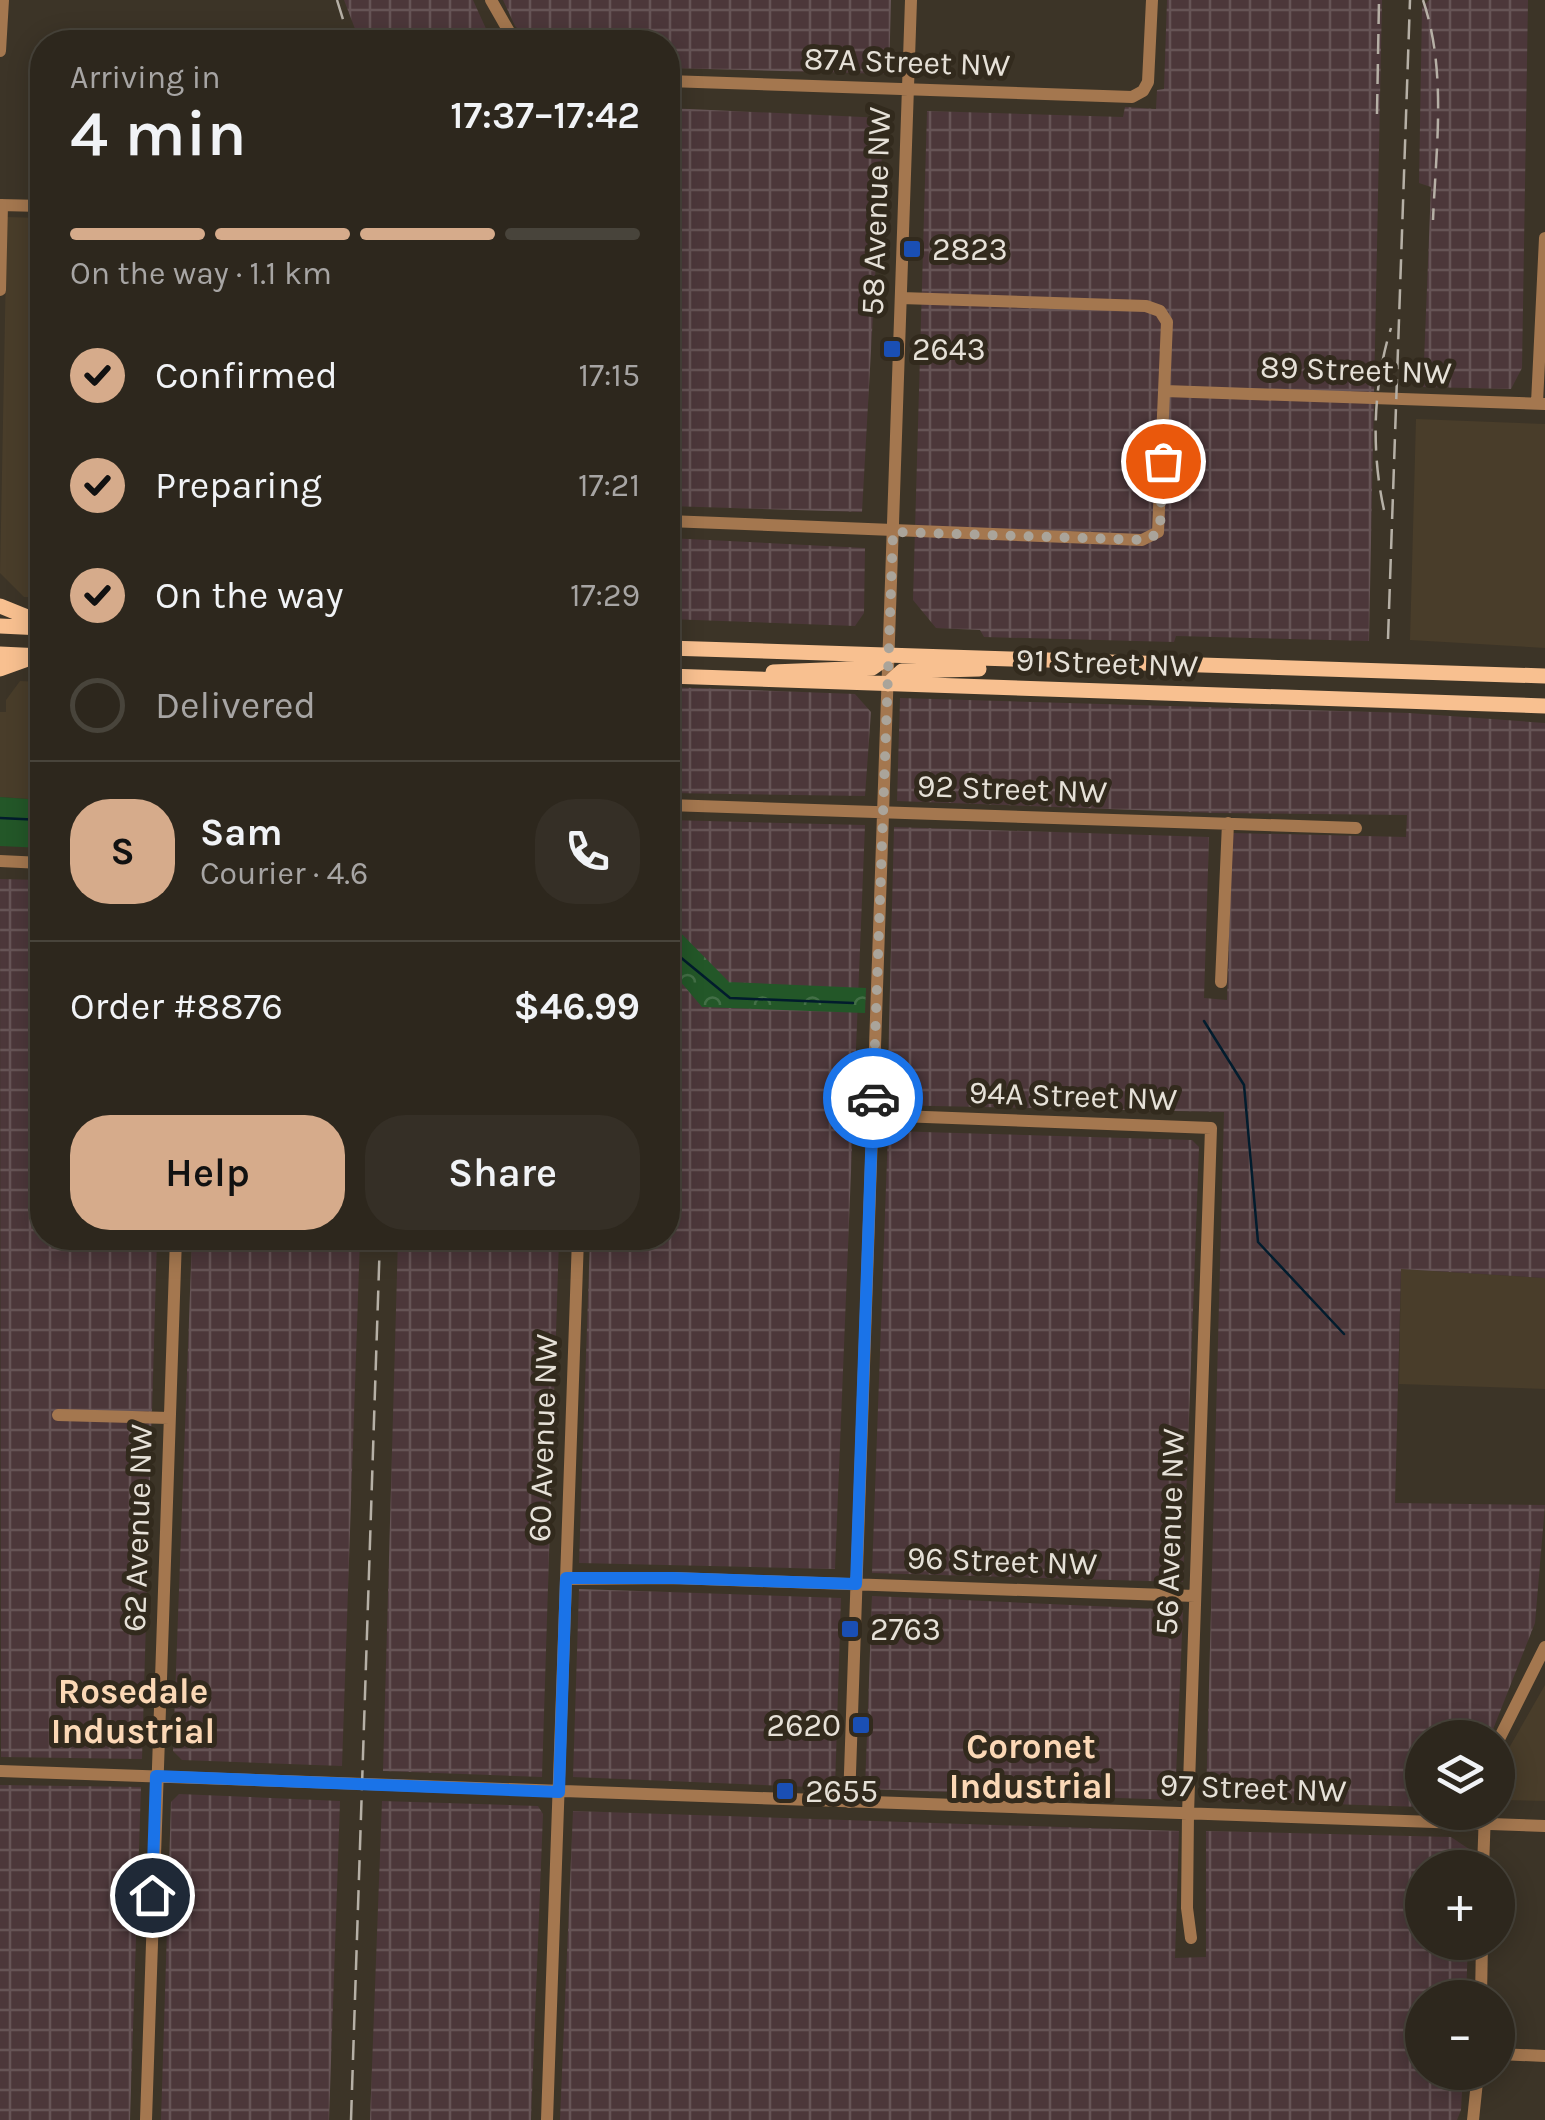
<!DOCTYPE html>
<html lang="en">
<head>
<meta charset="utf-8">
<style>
	:root { --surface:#2d271d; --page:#352f26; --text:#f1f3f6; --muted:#a7a5a4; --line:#48443b; --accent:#d6ab8b }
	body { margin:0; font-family:Karla,sans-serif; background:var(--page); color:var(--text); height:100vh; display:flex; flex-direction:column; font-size:38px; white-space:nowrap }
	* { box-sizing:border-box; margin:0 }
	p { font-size:32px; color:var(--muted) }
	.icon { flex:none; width:55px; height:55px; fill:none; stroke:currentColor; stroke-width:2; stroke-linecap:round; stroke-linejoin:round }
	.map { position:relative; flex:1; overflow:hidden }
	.panel { position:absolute; left:30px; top:30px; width:650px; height:1220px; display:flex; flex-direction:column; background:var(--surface); border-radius:40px; box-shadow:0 5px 25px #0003,0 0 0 2px var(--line) }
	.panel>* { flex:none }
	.controls { position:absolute; left:1405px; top:1720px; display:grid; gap:20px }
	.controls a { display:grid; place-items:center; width:110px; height:110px; border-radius:50%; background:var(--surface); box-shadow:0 5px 25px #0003,0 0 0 2px var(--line); font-size:50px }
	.pin { position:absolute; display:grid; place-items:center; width:85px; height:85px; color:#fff; margin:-42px; border:5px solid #fff; border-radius:50%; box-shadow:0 2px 10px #0007 }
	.courier { position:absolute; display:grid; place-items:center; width:100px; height:100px; margin:-50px; border:8px solid #1a73e8; border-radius:50%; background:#fff; color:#222; box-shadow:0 2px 12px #0007 }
	.overview em { font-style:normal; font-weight:600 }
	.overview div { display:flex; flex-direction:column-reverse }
	.overview { display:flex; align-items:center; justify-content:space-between; height:170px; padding:0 40px }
	h1 { font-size:65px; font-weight:600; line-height:75px }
	.bar { display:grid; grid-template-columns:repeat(4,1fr); gap:15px 10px; align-content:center; height:120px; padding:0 40px }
	.bar i { height:12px; border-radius:8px; background:var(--line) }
	.bar .selected { background:var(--accent) }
	.bar p { grid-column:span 4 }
	.line { display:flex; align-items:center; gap:25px; padding:0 40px; border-top:2px solid var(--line) }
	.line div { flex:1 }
	.round { display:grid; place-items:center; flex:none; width:105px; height:105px; border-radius:40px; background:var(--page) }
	ol { padding:0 40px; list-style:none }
	li { display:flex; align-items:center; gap:30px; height:110px }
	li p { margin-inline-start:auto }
	li .icon { padding:10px; border-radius:50%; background:var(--accent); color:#111; stroke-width:4 }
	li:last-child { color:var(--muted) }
	li i { width:55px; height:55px; border:5px solid var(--line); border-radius:50% }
	.cta { display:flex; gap:20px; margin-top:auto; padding:20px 40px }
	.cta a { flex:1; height:115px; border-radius:40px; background:var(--accent); color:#111; font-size:40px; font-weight:600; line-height:115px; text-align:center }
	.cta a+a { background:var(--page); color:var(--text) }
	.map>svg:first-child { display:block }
</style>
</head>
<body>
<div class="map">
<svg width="1545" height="2120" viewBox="0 0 1545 2120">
	<defs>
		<pattern id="industrial-grid" width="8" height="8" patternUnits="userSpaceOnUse" patternTransform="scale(2.5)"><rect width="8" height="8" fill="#4c373a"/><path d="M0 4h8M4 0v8" fill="none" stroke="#665456"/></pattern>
		<pattern id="forest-crowns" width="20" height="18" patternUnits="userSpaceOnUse" patternTransform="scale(2.5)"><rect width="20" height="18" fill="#235728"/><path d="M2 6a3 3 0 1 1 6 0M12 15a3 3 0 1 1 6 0" fill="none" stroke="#436f46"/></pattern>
	</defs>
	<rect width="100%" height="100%" fill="#3c3427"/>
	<path fill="#493d2a" d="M 7,217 L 42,218 L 42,597 L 24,597 L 0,573 Z
		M 1416,419 L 1545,424 L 1545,648 L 1410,640 Z
		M 20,681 L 42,682 L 42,800 L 0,797 L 0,712 L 6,712 L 6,700 Z
		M 1401,1269 L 1545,1278 L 1545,1389 L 1399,1384 Z
		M 1545,1685 L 1545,1801 L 1502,1800 L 1509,1748 Z"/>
	<path fill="url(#industrial-grid)" d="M 344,0 L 473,0 L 492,42 L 360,42 Z
		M 503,0 L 891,0 L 889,74 L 668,68 L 668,42 L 530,42 L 515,26 Z
		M 1167,0 L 1382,0 L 1369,641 L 1176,636 L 1174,642 L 984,637 L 980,630 L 936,628 L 913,600 L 927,111 L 1123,117 L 1125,107 L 1156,109 L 1157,90 L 1164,89 Z
		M 1429,0 L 1528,0 L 1522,368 L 1511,389 L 1423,387 L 1431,187 L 1419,183 L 1422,8 Z
		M 668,108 L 884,118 L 862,512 L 668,506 Z
		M 668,538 L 865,548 L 864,613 L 855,626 L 668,619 Z
		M 668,687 L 855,694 L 871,712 L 865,796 L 668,793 Z
		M 900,698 L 1409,713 L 1545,723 L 1545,1278 L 1401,1269 L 1395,1503 L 1545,1505 L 1535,1623 L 1490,1737 L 1422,1738 L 1422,1807 L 1206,1800 L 1224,1112 L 887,1105 L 894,827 L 1209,837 L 1204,998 L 1227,1000 L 1232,833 L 1406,837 L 1407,815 L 1215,813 L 897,801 Z
		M 668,820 L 865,825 L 835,1569 L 579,1563 L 590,1238 L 668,1238 Z
		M 0,879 L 42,880 L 42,1238 L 157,1238 L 142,1759 L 1,1757 Z
		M 888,1131 L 1192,1140 L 1199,1147 L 1183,1582 L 872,1573 Z
		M 192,1238 L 360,1238 L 342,1766 L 182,1760 L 173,1751 Z
		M 398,1238 L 559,1238 L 542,1777 L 383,1771 Z
		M 579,1589 L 841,1598 L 835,1788 L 573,1777 Z
		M 872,1596 L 1183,1610 L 1175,1800 L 865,1789 Z
		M 0,1785 L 141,1787 L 130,2120 L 0,2120 Z
		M 179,1794 L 340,1801 L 329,2120 L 161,2120 L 171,1802 Z
		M 382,1801 L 538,1806 L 543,1814 L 531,2120 L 370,2120 Z
		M 573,1811 L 1179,1831 L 1175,1958 L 1206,1957 L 1206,1831 L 1451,1837 L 1472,1851 L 1471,1867 L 1422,1868 L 1422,1942 L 1468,1943 L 1466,1997 L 1422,1998 L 1422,2072 L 1463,2073 L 1461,2110 L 1457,2120 L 560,2120 Z"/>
	<path fill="#235728" d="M 0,797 L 42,800 L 42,848 L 0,846 Z"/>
	<path fill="url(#forest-crowns)" d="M 668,920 L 729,982 L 866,988 L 865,1013 L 702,1007 L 668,967 Z"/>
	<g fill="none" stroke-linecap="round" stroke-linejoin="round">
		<path stroke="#021c2d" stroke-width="2.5" d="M 0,818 L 42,820
			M 668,947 L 730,998 L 853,1003
			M 1204,1021 L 1244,1085 L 1258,1242 L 1344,1334"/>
		<path stroke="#a4774f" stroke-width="12" d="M 491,0 L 515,42
			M 0,51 L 3,0
			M 668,81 L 1132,97 L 1143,91 L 1148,82 L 1152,0
			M 0,205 L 42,206
			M 0,290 L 2,205
			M 1165,391 L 1545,404
			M 1537,403 L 1545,238
			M 668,521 L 1142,540 L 1158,532 L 1167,322 L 1160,311 L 1146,306 L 901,298
			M 668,805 L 1356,828
			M 0,861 L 42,863
			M 1221,982 L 1228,823
			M 873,1115 L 1211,1128 L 1188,1814 L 1187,1908 L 1191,1938
			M 58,1415 L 169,1418
			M 566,1579 L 673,1578 L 1195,1596
			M 1498,1741 L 1545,1647
			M 0,1771 L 1545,1826
			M 849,1802 L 911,0
			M 1483,1868 L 1485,1812
			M 1481,1998 L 1482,1942
			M 1498,2054 L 1545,2056
			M 146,2120 L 176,1238
			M 547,2120 L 578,1238
			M 1473,2120 L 1478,2072"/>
		<path stroke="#f8c090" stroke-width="15" d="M 0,606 L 42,623
			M 0,626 L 42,628
			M 668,648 L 1545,676
			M 0,654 L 42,656
			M 0,669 L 25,660
			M 773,672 L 872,668 L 889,656
			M 668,676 L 1545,706
			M 888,684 L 902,671 L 979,669"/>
		<path stroke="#b6b0a6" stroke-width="2.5" stroke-dasharray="20 10" stroke-linecap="butt" d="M 337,0 L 350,42
			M 1423,0 C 1447,71 1436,147 1433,220
			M 1377,114 L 1379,0
			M 1384,510 C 1371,451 1373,385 1391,328
			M 1388,639 L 1410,0
			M 351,2120 L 380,1238"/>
	</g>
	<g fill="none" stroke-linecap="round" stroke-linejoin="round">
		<path stroke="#aaa49a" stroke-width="10" stroke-dasharray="0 18" d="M 873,1098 L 893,532 L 1146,540 L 1155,535 L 1160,528 L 1163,461"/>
		<path stroke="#1a73e8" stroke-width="12" d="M 152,1895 L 156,1776 L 559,1792 L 566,1578 L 673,1578 L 856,1584 L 873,1098"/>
	</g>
	<g fill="#1a4fb4" stroke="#322a1d" stroke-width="4">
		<rect x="902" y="239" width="20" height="20" rx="5"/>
		<rect x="882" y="339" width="20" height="20" rx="5"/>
		<rect x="840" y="1619" width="20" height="20" rx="5"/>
		<rect x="851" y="1715" width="20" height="20" rx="5"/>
		<rect x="775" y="1781" width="20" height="20" rx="5"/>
	</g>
	<g text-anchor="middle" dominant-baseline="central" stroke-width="10" stroke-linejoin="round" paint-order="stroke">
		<g font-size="32" fill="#e6e1d8" stroke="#322a1d">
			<text transform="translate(907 62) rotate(2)">87A Street NW</text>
			<text transform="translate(876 211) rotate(-88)">58 Avenue NW</text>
			<text transform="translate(1356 370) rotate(2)">89 Street NW</text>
			<text transform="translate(1107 663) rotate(2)">91 Street NW</text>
			<text transform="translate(1012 789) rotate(2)">92 Street NW</text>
			<text transform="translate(1073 1096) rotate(2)">94A Street NW</text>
			<text transform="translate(543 1438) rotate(-88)">60 Avenue NW</text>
			<text transform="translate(138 1528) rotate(-88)">62 Avenue NW</text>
			<text transform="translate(1170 1532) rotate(-88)">56 Avenue NW</text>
			<text transform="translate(1002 1561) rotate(2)">96 Street NW</text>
			<text transform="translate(1253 1788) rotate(2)">97 Street NW</text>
		</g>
		<g font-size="32" fill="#e6e1d8" stroke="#322a1d" text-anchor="start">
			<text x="932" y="249">2823</text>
			<text x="912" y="349">2643</text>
			<text x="870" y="1629">2763</text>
			<text x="841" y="1725" text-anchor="end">2620</text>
			<text x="805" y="1791">2655</text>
		</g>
		<g font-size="35" font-weight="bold" fill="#fbd8b6" stroke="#322a1d">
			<text x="133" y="1691">Rosedale<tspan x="133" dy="40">Industrial</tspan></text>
			<text x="1031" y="1746">Coronet<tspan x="1031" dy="40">Industrial</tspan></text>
		</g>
	</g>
</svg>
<div class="controls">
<a><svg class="icon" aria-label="layers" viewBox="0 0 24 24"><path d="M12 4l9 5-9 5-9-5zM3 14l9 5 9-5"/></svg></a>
<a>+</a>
<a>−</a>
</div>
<div class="pin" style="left:1163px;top:461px;background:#ea580c"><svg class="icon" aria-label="bag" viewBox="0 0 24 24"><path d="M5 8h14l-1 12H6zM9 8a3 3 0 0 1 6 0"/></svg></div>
<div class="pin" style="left:152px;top:1895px;background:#1f2937"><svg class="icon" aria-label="home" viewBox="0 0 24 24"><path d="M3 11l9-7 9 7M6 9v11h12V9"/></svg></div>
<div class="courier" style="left:873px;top:1098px"><svg class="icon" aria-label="car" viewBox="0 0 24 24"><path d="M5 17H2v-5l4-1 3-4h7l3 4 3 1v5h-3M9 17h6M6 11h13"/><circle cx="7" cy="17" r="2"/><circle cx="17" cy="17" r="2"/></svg></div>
<section class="panel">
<div class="overview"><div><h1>4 min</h1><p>Arriving in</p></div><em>17:37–17:42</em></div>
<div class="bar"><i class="selected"></i><i class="selected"></i><i class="selected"></i><i></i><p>On the way · 1.1 km</p></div>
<ol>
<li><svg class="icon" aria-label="check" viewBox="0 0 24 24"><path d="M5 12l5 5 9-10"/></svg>Confirmed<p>17:15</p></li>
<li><svg class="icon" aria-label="check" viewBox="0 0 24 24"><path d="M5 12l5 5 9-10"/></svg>Preparing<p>17:21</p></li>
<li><svg class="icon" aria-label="check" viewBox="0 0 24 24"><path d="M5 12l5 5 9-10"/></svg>On the way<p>17:29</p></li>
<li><i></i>Delivered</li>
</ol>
<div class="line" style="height:180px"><b class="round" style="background:var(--accent);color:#111">S</b><div><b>Sam</b><p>Courier · 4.6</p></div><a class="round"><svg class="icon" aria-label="phone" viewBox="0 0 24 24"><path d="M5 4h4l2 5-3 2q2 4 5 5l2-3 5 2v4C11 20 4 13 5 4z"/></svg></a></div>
<div class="line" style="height:130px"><div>Order #8876</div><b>$46.99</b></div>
<div class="cta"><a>Help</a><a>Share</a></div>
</section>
</div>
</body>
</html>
